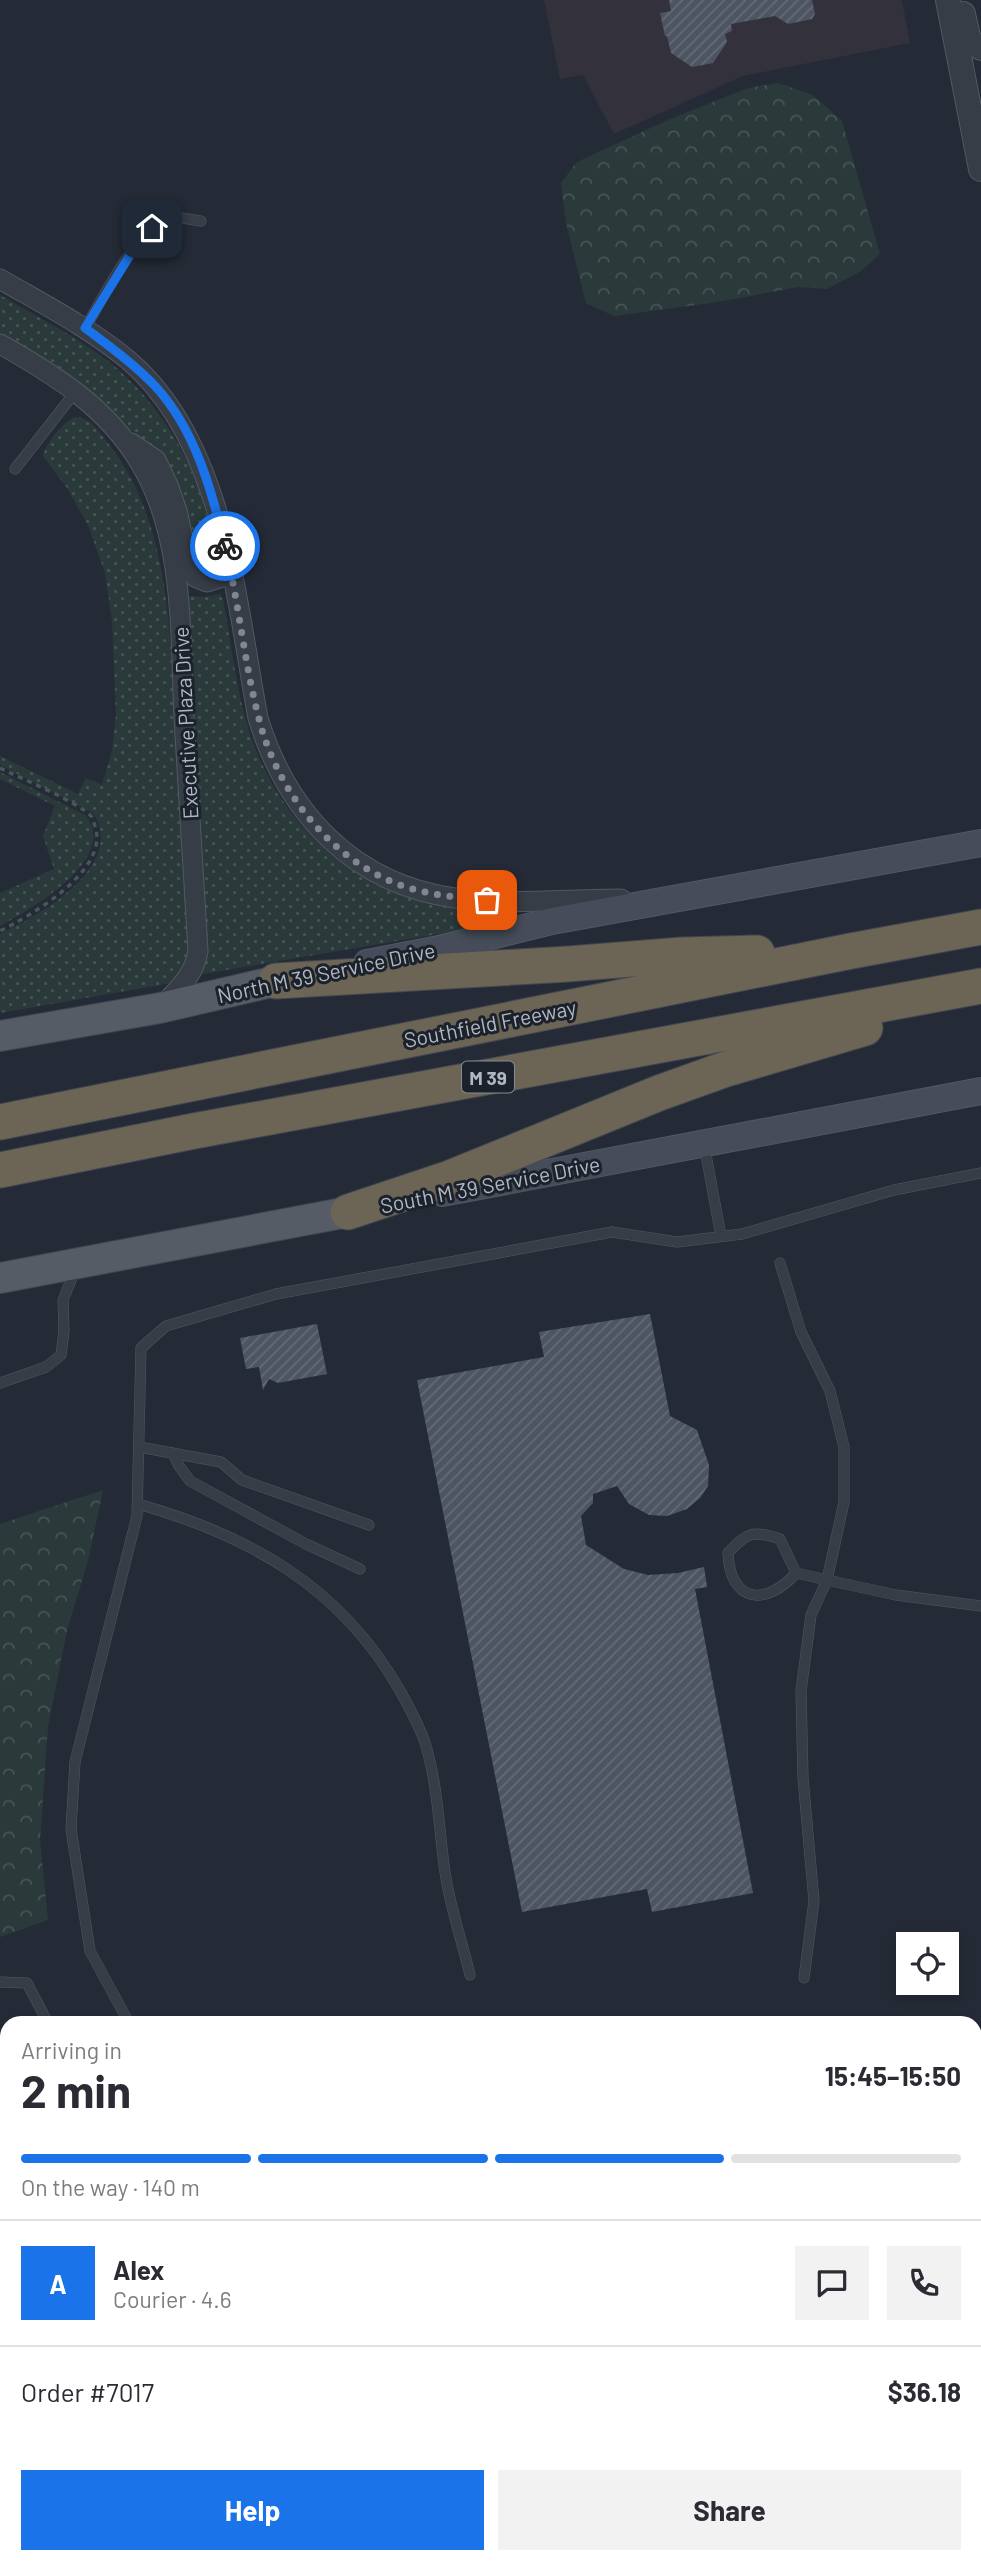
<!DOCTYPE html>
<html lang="en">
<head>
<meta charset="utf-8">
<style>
	:root { --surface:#fff; --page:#f2f2f3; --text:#2b2b33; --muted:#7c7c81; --line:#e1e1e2; --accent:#1a73e8 }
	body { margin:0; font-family:Barlow,sans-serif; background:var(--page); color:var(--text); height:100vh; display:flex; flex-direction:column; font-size:26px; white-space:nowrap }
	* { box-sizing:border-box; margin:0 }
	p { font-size:23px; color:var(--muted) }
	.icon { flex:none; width:38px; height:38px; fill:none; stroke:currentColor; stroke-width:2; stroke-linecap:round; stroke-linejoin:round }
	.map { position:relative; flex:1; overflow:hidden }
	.side { position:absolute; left:0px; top:2016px; width:982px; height:548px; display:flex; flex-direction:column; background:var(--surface); border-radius:21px 21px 0 0; box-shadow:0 4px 10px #0003 }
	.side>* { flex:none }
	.controls { position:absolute; left:896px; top:1932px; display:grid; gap:14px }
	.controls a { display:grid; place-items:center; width:63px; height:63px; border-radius:0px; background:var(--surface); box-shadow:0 4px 10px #0003; font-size:35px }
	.pin { position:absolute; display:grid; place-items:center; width:60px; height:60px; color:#fff; margin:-30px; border-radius:14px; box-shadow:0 4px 10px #0006 }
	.courier { position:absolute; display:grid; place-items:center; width:70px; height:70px; margin:-35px; border:5px solid #1a73e8; border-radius:50%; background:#fff; color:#222; box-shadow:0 2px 9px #0007 }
	.head em { font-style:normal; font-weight:700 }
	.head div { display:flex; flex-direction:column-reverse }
	.head { display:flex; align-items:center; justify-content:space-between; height:119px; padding:0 21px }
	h1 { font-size:46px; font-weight:700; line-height:52px }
	.bar { display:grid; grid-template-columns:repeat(4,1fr); gap:10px 7px; align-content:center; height:84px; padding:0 21px }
	.bar i { height:9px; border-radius:5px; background:var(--line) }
	.bar .current { background:var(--accent) }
	.bar p { grid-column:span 4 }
	.line { display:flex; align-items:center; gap:18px; padding:0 21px; border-top:2px solid var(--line) }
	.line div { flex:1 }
	.round { display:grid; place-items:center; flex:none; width:74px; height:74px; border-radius:0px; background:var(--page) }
	.cta { display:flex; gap:14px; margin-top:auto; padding:14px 21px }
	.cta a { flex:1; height:80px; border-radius:0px; background:var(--accent); color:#fff; font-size:28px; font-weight:700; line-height:80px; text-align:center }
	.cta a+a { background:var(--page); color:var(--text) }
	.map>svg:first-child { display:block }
</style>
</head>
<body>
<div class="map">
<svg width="981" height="2563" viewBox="0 0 981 2563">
	<defs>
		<pattern id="green-dots" width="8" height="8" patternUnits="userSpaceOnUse" patternTransform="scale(1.75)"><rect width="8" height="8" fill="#2a3a3b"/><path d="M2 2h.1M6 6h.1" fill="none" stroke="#465456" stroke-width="1.8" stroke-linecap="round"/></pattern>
		<pattern id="forest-crowns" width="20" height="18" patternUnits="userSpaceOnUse" patternTransform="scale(1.75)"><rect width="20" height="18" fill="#2a3a3b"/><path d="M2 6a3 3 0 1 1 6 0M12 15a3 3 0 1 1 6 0" fill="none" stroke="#465456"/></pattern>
		<pattern id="building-hatch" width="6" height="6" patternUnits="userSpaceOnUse" patternTransform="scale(1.75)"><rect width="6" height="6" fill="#4c5561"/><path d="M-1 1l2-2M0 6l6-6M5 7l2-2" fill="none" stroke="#636b76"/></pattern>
	</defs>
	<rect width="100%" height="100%" fill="#242b36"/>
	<path fill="#33313c" d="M 544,0 L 902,0 L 910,43 L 743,76 L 614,134 L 583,75 L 560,79 Z"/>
	<path fill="url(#green-dots)" d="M 0,295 C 32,314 66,331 97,353 C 149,389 189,449 205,510 C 210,529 216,549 214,568 L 205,573 L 197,570 L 149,447 L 106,407 L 0,335 Z
		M 75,417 C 90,417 99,431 107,442 C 172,522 170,640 176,738 C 180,809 184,880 188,951 L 186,963 L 171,983 L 0,1013 L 0,934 C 40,915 127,866 93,813 L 0,765 L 0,756 L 78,794 L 86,778 L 102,785 L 112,751 L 116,715 L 112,621 L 105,573 L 88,525 L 67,488 L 43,456 C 46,443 63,422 75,417 Z
		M 220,594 L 223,599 C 232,646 237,699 254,745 C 282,819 344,884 424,900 C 436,903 449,902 461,902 C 488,903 514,905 541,906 L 456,931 L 197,975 L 186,601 L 190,596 L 205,597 Z
		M 0,772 L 85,815 C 121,857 31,910 0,926 L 0,893 L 54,869 L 43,836 L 55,806 L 0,779 Z"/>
	<path fill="url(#forest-crowns)" d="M 778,83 L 813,95 L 842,121 L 880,254 L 861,271 L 827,289 L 798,287 L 718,302 L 614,316 L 586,303 L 566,223 L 561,183 L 577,162 L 668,120 L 748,88 Z
		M 103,1490 L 88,1561 L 67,1630 L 48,1727 L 40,1840 L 48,1920 L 0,1937 L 0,1524 Z"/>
	<path fill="url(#building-hatch)" d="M 669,0 L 812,0 L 815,14 L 812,19 L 788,24 L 775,16 L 731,24 L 732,31 L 725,34 L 727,42 L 713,63 L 692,67 L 671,53 L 667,36 L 665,36 L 660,13 L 671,11 Z
		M 650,1314 L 670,1416 L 697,1430 L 709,1465 L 708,1486 L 700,1498 L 687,1509 L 667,1516 L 649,1515 L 629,1504 L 617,1486 L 593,1494 L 593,1503 L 581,1516 L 586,1545 L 624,1569 L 648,1575 L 678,1573 L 704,1567 L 707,1587 L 695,1589 L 753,1893 L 652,1912 L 647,1889 L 522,1912 L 417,1380 L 544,1357 L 539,1332 Z
		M 317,1324 L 327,1374 L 278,1383 L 269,1379 L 263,1390 L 259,1367 L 246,1369 L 240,1338 Z"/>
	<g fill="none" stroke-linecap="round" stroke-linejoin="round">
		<g stroke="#525861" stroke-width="11">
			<path id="service" d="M 85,328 C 103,299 138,224 173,218 C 182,217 192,220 201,221
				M 15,469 L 76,391
				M 704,1144 L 721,1236
				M 780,1263 L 801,1332 L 830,1391 L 844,1447 L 844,1502 L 827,1580 L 896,1595 L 981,1606
				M 0,1383 L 46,1367 L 61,1355 L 64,1331 L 63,1300 L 76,1268
				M 139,1447 L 221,1462 L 242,1480 L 369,1525
				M 173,1453 L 179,1466 L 190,1481 L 306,1544 L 360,1569
				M 138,1504 C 248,1535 340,1586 399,1689 C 409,1707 420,1726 426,1746 C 438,1787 439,1830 445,1872 C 450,1907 462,1941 470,1975
				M 796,1573 C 766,1607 730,1603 728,1553 C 747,1532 753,1530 780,1539 L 796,1573 L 827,1580 L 811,1615 L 801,1691 L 803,1778 L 814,1901 L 804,1978
				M 0,1982 L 27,1983 L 48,2023
				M 129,2023 L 90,1951 L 71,1829 L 75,1762 L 137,1516 L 141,1348 L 166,1326 L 276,1294 L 612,1232 L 677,1242 L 742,1234 L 894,1190 L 981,1173
				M 975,2041 L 981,2041
				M 0,2137 L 7,2135"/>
		</g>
		<g stroke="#525861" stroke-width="21">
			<path id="minor" d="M 0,279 C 43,304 88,327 127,359 C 224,439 236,601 258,718 C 287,813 353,884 455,898 C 509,905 567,899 621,899
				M 0,344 C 55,375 107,407 140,463 C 185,537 180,634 184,718 C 189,796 193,874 198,951 C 194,976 179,988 163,1005
				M 131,443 L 156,460 L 168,485 L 177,511 L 189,565 L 195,577 L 207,582 L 220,578 L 230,567"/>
		</g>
		<g stroke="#525861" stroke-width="26">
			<path id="tertiary" d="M 948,0 L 981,169
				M 963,14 L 969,41 L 981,48
				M 975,2116 L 981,2117
				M 975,2155 L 981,2156
				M 0,2383 L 7,2376"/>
		</g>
		<g stroke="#525861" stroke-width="28">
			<path id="secondary" d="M 367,963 L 439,949 L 552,921 L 981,843
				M 442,1193 L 981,1091"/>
		</g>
		<g stroke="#404650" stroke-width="32">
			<path id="primary" d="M 0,1036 L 160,1008 L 276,981
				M 0,1278 L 348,1212"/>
		</g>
		<g stroke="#424851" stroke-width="37">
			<path id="motorway" d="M 276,981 L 568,964 L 682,955 L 757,953
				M 0,1122 L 851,951 L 981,927
				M 0,1170 L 194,1131 L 981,986
				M 348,1212 L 450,1178 L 659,1093 L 723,1070 L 865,1028"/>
		</g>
		<path stroke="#475658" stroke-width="3.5" stroke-dasharray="5 5" stroke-linecap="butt" d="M 0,768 C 20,778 78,802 91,816 C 93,818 94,824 95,826 C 110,870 32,915 0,931
			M 975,2376 L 981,2374"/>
		<use href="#service" stroke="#373d47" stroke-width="10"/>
		<use href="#minor" stroke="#373d47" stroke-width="19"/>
		<use href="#tertiary" stroke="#373d47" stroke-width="24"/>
		<use href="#secondary" stroke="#464c59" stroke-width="26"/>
		<use href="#primary" stroke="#555c66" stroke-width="30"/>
		<use href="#motorway" stroke="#6c6455" stroke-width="35"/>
	</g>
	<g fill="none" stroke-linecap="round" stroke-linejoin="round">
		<path stroke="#808792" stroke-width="7" stroke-dasharray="0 12.6" d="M 225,546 C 239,603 244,662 259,719 C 277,791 331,861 403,886 C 430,895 459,898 487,900"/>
		<path stroke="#1a73e8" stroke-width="9" d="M 152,228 L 135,247 L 85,328 C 109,346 134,364 155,386 C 195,429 212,491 225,546"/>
	</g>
	<g text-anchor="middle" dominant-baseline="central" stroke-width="6" stroke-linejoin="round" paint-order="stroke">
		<rect fill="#1c222b" stroke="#858b95" stroke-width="2" x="462" y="1061.5" width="52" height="31" rx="5"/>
		<g font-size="19" font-weight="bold" fill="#b2b8c3">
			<text x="488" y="1077">M 39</text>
		</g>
		<g font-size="21" fill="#b2b8c3" stroke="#1c222b">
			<text transform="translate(185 723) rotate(-93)">Executive Plaza Drive</text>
			<text transform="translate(326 972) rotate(-12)">North M 39 Service Drive</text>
			<text transform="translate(490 1023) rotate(-11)">Southfield Freeway</text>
			<text transform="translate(490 1184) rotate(-11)">South M 39 Service Drive</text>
		</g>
	</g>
</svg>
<div class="controls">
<a><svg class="icon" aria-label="locate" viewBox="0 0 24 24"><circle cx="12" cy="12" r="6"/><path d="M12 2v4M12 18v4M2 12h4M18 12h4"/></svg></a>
</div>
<div class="pin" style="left:487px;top:900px;background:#ea580c"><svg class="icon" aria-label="bag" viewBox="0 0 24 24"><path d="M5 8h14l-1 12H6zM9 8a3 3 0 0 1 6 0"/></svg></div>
<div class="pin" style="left:152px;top:228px;background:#1f2937"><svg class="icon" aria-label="home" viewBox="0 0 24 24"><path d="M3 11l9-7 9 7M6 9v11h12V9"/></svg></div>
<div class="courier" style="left:225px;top:546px"><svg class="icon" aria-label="bike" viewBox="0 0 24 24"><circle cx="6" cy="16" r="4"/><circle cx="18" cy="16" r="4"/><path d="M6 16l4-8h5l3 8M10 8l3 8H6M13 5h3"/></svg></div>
<section class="side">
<div class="head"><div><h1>2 min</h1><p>Arriving in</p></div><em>15:45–15:50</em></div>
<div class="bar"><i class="current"></i><i class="current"></i><i class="current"></i><i></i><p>On the way · 140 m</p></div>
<div class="line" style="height:126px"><b class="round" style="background:var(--accent);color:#fff">A</b><div><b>Alex</b><p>Courier · 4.6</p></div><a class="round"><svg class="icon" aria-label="chat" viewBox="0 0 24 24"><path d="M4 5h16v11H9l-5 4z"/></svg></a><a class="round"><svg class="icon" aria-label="phone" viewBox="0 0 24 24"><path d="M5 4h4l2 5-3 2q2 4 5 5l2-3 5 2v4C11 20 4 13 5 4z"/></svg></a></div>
<div class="line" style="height:91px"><div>Order #7017</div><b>$36.18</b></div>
<div class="cta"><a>Help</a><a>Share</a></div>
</section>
</div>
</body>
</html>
